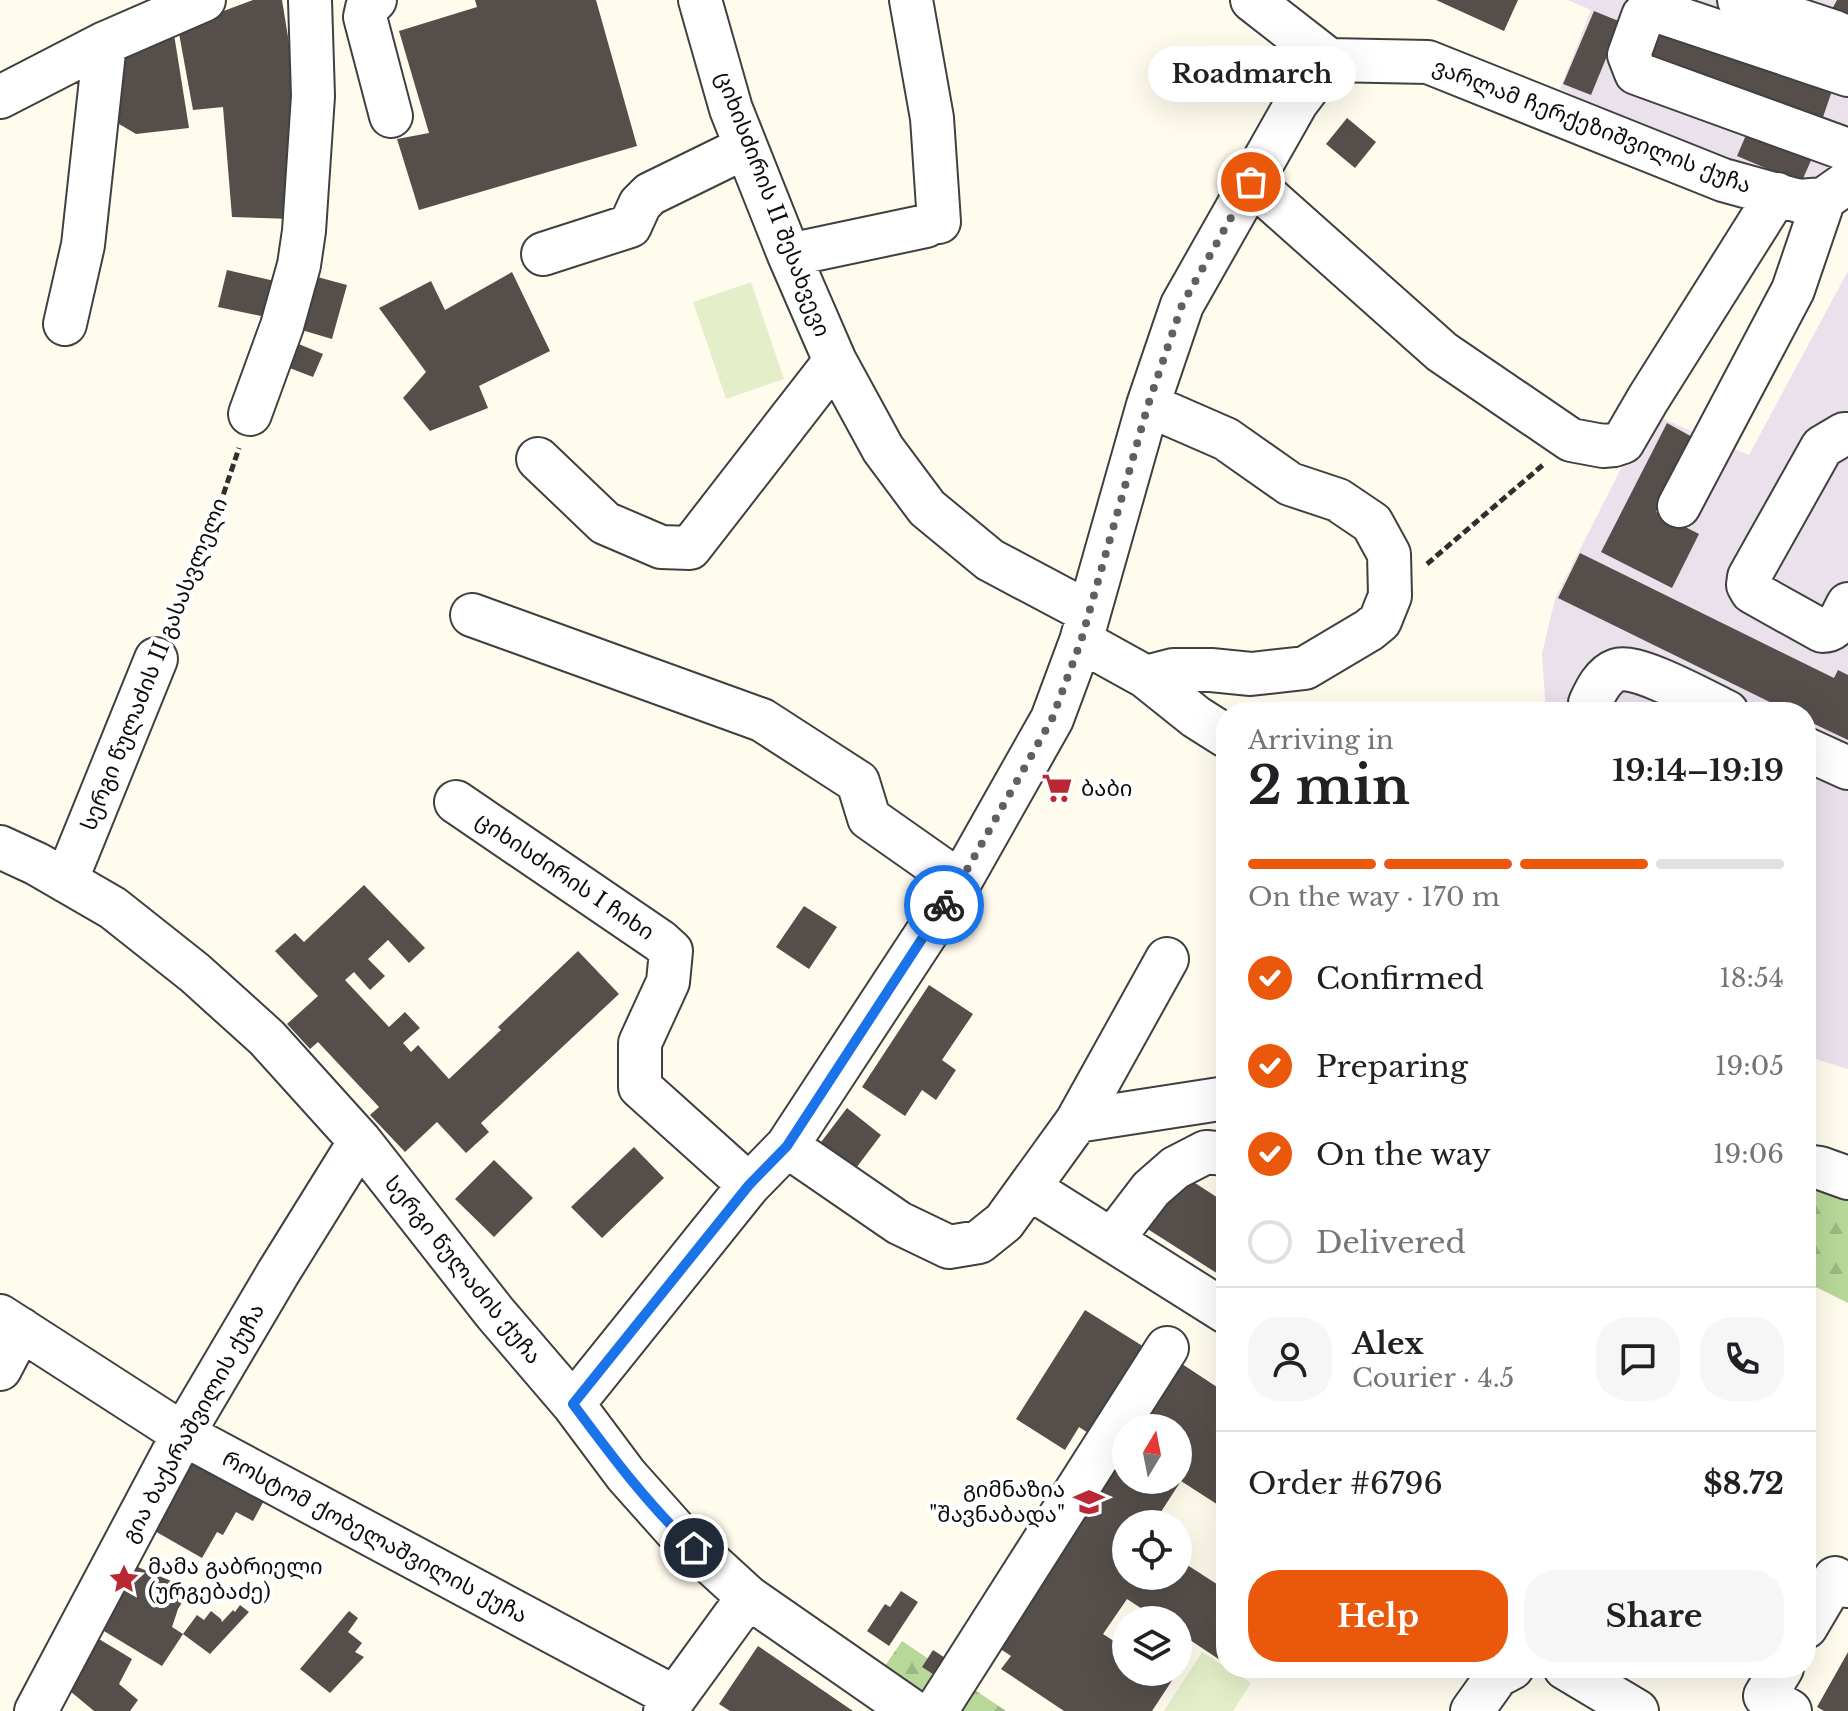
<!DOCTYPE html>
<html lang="en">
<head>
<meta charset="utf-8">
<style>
	:root { --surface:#fff; --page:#f6f6f6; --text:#202124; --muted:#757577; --line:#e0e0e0; --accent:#ea580c }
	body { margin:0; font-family:"Libre Baskerville","Noto Sans Georgian",serif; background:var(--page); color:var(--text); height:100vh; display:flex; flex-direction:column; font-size:30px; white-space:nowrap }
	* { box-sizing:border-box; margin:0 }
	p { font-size:26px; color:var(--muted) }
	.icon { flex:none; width:44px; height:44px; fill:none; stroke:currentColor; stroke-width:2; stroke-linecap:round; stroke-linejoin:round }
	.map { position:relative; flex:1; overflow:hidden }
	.sheet { position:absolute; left:1216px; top:702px; width:600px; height:976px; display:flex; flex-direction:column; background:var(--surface); border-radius:32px; box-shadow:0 8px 32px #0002 }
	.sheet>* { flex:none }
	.needle { width:52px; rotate:10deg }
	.buttons { position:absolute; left:1112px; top:1414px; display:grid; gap:16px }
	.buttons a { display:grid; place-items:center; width:80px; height:80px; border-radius:50%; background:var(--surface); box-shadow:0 8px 32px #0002; font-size:40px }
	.pin { position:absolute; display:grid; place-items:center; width:68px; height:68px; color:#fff; margin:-34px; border:4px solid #fff; border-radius:50%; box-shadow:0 2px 8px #0007 }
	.courier { position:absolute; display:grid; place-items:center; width:80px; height:80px; margin:-40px; border:6px solid #1a73e8; border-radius:50%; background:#fff; color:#222; box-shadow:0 2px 10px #0007 }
	.bubble { position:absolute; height:56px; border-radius:28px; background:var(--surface); box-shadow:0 8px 32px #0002; font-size:26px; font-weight:700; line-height:56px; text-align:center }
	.head em { font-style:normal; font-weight:700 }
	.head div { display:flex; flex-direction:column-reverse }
	.head { display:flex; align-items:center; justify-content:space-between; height:136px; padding:0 32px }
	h1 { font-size:52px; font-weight:700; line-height:60px }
	.bar { display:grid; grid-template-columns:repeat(4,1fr); gap:12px 8px; align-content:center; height:96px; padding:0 32px }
	.bar i { height:10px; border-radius:6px; background:var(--line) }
	.bar .active { background:var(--accent) }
	.bar p { grid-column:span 4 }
	.line { display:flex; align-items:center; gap:20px; padding:0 32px; border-top:2px solid var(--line) }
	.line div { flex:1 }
	.round { display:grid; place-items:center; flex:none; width:84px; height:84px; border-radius:32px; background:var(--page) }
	ol { padding:0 32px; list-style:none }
	li { display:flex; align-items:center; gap:24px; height:88px }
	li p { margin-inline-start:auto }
	li .icon { padding:8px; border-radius:50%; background:var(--accent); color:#fff; stroke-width:4 }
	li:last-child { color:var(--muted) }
	li i { width:44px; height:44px; border:4px solid var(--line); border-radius:50% }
	.cta { display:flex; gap:16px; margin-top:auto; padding:16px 32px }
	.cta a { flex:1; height:92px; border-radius:32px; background:var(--accent); color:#fff; font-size:32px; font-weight:700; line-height:92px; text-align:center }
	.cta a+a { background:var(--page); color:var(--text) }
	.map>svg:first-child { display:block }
</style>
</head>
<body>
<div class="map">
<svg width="1848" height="1711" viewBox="0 0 1848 1711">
	<defs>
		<pattern id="forest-firs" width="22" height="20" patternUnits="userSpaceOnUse" patternTransform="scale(2)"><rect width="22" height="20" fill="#b7d898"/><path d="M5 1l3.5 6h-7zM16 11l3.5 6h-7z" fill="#9cb882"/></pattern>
	</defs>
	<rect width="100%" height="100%" fill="#fffbed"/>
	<path fill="#eae1ec" d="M 1568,0 L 1848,0 L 1848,122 L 1830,172 L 1785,194 L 1560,89 L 1591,10 Z
		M 1848,271 L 1848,1069 L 1806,1056 L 1806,712 L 1546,712 L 1542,654 L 1555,599 L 1649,413 L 1749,455 Z"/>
	<path fill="url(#forest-firs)" d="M 1806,1184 L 1848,1195 L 1848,1303 L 1806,1282 Z
		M 902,1641 L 1006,1711 L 953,1711 L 885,1666 Z"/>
	<path fill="#e4efca" d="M 751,282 L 784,379 L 726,399 L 693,302 Z
		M 1202,1652 L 1251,1683 L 1233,1711 L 1164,1711 Z"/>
	<path fill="#554e4a" d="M 253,0 L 282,0 L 298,98 L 292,219 L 232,217 L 223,107 L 193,110 L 178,28 Z
		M 475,0 L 596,0 L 637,146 L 419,210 L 397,139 L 429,133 L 399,31 L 477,7 Z
		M 1436,0 L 1518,0 L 1504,31 Z
		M 1837,0 L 1848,0 L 1848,19 L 1831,11 Z
		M 1594,11 L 1621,22 L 1591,95 L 1563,84 Z
		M 173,28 L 189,128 L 136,134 L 109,118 L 116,48 Z
		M 1661,29 L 1833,88 L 1823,117 L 1651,58 Z
		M 1347,118 L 1376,142 L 1355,168 L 1326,144 Z
		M 1749,128 L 1813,156 L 1801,183 L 1737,156 Z
		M 227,270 L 279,282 L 271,318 L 218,307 Z
		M 512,272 L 550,351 L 479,386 L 488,408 L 430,431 L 403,398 L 426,372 L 379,308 L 431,281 L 445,310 Z
		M 310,275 L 347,285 L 332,339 L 295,328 Z
		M 284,338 L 323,354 L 313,377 L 274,362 Z
		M 1667,423 L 1694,438 L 1656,512 L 1699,534 L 1672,588 L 1601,552 Z
		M 1580,553 L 1834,678 L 1838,670 L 1848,675 L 1848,740 L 1806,720 L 1806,712 L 1790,712 L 1558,598 Z
		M 364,885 L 425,948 L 409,963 L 388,940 L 368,959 L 385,976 L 370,990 L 354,972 L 345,980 L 389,1027 L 405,1012 L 420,1028 L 403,1043 L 411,1052 L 418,1045 L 449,1079 L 501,1030 L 498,1027 L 578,951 L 619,994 L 481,1123 L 489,1132 L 466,1153 L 437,1122 L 405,1152 L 370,1115 L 379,1107 L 318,1042 L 310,1049 L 287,1024 L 318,996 L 275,951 L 295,933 L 304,942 Z
		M 804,906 L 837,927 L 809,969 L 776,947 Z
		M 929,985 L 973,1014 L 942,1060 L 956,1070 L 936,1100 L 922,1090 L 905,1116 L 862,1087 Z
		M 847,1108 L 881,1135 L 850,1176 L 815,1150 Z
		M 634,1147 L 664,1178 L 602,1238 L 571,1207 Z
		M 494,1160 L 533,1198 L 494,1237 L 455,1199 Z
		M 1181,1174 L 1226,1203 L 1226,1279 L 1146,1228 Z
		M 1085,1310 L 1157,1355 L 1102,1442 L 1079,1427 L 1065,1450 L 1016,1419 Z
		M 1173,1358 L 1226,1393 L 1226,1510 L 1181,1481 L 1155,1521 L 1146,1515 L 1141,1524 L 1126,1524 L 1126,1576 L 1178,1576 L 1178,1559 L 1226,1590 L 1226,1664 L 1178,1632 L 1178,1620 L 1159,1620 L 1127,1599 L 1103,1634 L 1126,1649 L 1126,1672 L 1161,1672 L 1173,1679 L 1152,1711 L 1064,1711 L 1001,1669 L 1011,1656 L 987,1640 L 1126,1430 L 1126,1480 L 1178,1480 L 1178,1428 L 1127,1428 Z
		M 193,1456 L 267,1495 L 253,1521 L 236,1512 L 223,1535 L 217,1532 L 202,1558 L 153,1530 Z
		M 133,1565 L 190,1589 L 178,1609 L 172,1627 L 183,1634 L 197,1615 L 204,1620 L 211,1611 L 221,1619 L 222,1622 L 233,1610 L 235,1612 L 240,1605 L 249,1612 L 210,1654 L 183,1634 L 162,1666 L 99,1628 Z
		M 901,1591 L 918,1602 L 889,1646 L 867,1631 L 885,1604 L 890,1607 Z
		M 349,1611 L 358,1618 L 348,1632 L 362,1643 L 355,1652 L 364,1657 L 330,1693 L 300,1669 Z
		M 94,1636 L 132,1659 L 119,1684 L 138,1700 L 130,1711 L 94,1711 L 64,1686 Z
		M 758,1646 L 853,1711 L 730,1711 L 719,1704 Z
		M 933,1650 L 950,1661 L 939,1678 L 922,1667 Z
		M 1848,1652 L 1848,1711 L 1824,1711 L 1817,1707 Z
		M 1233,1668 L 1254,1668 L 1248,1678 Z"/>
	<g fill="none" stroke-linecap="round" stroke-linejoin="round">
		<g stroke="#404040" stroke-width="46">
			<path id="minor" d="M 375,0 L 367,8 L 365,17 L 391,116
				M 700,0 L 731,109 L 789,255 L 835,361 L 883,449 L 927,508 L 990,560 L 1088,612
				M 911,0 L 932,118 L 939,222
				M 1252,0 L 1329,60
				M 1739,0 L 1835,32 L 1848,38
				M 1329,60 L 1428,62 L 1723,180 L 1799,201 L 1824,199 L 1848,182
				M 1848,75 L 1660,12 L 1643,16 L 1629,55 L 1636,73 L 1848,150
				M 0,97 L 105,43 L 204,0
				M 1251,182 L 1442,352 L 1571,440 L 1603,446 L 1614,445 L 1623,442 L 1648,399 L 1777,194
				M 543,254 L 630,226 L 640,204 L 650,194 L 746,147
				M 789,255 L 926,226
				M 65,324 L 83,245 L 105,43
				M 250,414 L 282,326 L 299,265 L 304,231 L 313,96 L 310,0
				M 1848,434 L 1844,434 L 1822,447 L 1749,577 L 1748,585 L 1752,592 L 1822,631 C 1838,631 1841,616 1848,604
				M 538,459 L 605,523 L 661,547 L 690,548 L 835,361
				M 1679,506 L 1793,290 L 1824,199
				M 472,615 L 762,720 L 858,782 L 869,818 L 960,882
				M 1081,641 L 1146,677 L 1196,717 L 1226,736
				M 1146,677 L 1173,670 L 1211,670 L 1251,674 L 1305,668 L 1369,630 L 1380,621 L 1390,596 L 1389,554 L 1372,523 L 1338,500 L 1290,484 L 1226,439 L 1148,405
				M 1590,703 C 1596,690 1603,675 1617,670 C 1636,663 1706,702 1727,712
				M 1806,749 L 1848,768
				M 456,802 L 660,941 L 671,951 L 668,982 L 640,1043 L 640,1087 L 749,1185
				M 0,847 L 37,864 L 113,908 L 195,973 L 267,1038 L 360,1141 L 495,1313 L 573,1404 L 626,1475 L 676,1531 L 748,1597 L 912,1711
				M 66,881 L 156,659
				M 1077,1121 L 1226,1098
				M 787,1146 L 899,1223 L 949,1247 L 979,1242 L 1004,1222 L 1077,1121 L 1167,959
				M 1806,1166 L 1820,1168 L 1848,1178
				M 1029,1188 L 1226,1312
				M 1112,1240 L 1151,1189 L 1175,1168 L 1206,1152 L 1226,1154
				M 0,1316 L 183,1434 L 674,1697
				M 0,1369 L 21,1329
				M 573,1404 L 749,1185 L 787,1146 L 960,882 L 1052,719 L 1081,641 L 1148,405 L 1182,305 L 1297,102 L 1329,60
				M 1806,1627 L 1835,1578 L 1848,1586
				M 1565,1668 L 1637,1711
				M 1782,1668 L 1765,1696 L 1790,1711
				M 36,1711 L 183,1434 L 278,1273 L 360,1141
				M 665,1711 L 748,1597
				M 936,1711 L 1167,1348
				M 1472,1711 L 1497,1676 L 1512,1668"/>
		</g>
		<path stroke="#2f2f2f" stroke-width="5" stroke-dasharray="8 4" stroke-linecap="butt" d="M 1427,564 L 1544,464
			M 170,628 L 206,546 L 239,448"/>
		<use href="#minor" stroke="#fff" stroke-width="42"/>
	</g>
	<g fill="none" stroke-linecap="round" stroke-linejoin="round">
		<path stroke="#62605b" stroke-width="8" stroke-dasharray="0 14.4" d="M 944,905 L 960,882 L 1052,719 L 1081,641 L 1148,405 L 1182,305 L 1251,182"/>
		<path stroke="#1a73e8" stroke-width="10" d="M 694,1548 C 648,1505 611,1455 573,1404 L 749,1185 L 787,1146 L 944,905"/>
	</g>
	<defs>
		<g id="supermarket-bare" transform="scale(2.4)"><path d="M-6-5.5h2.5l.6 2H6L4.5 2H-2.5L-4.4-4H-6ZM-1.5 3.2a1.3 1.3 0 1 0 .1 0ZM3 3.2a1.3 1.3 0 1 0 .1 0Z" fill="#ba2834" stroke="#fff" stroke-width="2.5" paint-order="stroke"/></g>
		<g id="school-bare" transform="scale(2.4)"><path d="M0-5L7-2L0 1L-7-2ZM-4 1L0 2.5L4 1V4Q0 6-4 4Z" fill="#ba2834" stroke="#fff" stroke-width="2.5" paint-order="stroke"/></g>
		<g id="sight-bare" transform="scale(2.4)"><path d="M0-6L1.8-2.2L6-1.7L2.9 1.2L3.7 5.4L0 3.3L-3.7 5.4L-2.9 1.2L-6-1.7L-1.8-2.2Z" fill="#ba2834" stroke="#fff" stroke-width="2.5" paint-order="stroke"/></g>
	</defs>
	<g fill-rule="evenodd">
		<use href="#supermarket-bare" x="1057" y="788"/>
		<use href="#school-bare" x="1089" y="1502"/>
		<use href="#sight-bare" x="124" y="1579"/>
	</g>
	<g text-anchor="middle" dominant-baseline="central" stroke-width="8" stroke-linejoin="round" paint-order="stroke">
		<g font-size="22" fill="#0d0d0d" stroke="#fff">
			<text transform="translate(1592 126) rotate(21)">ვარლამ ჩერქეზიშვილის ქუჩა</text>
			<text transform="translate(773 204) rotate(69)">ციხისძირის II შესახვევი</text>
			<text transform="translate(154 664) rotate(-68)">სერგი წულაძის II გასასვლელი</text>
			<text transform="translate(565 876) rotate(34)">ციხისძირის I ჩიხი</text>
			<text transform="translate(463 1270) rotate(51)">სერგი წულაძის ქუჩა</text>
			<text transform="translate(193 1423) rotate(-61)">გია ბაქარაშვილის ქუჩა</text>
			<text transform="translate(375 1537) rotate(28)">როსტომ ქობელაშვილის ქუჩა</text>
		</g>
		<g font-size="22" fill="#0d0d0d" stroke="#fff" text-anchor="start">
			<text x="1081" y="788">ბაბი</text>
			<text x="1065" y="1489" text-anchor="end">გიმნაზია<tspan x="1065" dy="25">"შავნაბადა"</tspan></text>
			<text x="148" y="1566">მამა გაბრიელი<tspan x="148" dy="25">(ურგებაძე)</tspan></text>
		</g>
	</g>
</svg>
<div class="buttons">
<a><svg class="needle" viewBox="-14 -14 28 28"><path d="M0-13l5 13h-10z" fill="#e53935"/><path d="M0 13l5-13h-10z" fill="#757577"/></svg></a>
<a><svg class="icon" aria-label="locate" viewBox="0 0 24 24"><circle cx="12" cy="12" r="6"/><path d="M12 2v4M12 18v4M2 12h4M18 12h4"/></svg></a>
<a><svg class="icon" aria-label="layers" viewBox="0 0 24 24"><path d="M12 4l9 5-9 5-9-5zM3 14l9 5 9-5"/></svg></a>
</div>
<div class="pin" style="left:1251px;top:182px;background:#ea580c"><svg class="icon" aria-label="bag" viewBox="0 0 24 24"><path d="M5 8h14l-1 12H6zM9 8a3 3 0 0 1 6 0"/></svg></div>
<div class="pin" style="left:694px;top:1548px;background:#1f2937"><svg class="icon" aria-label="home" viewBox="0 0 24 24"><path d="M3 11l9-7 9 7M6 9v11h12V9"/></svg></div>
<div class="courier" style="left:944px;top:905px"><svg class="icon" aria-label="bike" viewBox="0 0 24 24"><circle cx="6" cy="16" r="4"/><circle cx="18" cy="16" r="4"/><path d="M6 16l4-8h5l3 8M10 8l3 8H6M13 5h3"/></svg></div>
<div class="bubble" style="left:1148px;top:46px;width:208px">Roadmarch</div>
<section class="sheet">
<div class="head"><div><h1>2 min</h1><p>Arriving in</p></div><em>19:14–19:19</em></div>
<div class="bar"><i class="active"></i><i class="active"></i><i class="active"></i><i></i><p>On the way · 170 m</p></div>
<ol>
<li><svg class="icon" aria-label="check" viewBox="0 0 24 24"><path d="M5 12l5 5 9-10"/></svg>Confirmed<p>18:54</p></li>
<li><svg class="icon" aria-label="check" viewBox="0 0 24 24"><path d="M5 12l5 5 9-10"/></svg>Preparing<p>19:05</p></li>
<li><svg class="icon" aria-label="check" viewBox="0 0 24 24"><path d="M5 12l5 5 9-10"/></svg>On the way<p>19:06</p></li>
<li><i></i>Delivered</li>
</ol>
<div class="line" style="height:144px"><a class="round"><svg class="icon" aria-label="person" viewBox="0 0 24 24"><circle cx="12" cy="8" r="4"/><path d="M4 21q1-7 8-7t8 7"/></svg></a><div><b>Alex</b><p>Courier · 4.5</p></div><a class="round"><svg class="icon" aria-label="chat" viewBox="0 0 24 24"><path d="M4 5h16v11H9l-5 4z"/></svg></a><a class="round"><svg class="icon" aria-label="phone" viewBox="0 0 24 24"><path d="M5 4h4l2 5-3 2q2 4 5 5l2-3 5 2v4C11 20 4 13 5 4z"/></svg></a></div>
<div class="line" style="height:104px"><div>Order #6796</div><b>$8.72</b></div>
<div class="cta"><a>Help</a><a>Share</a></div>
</section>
</div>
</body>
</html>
